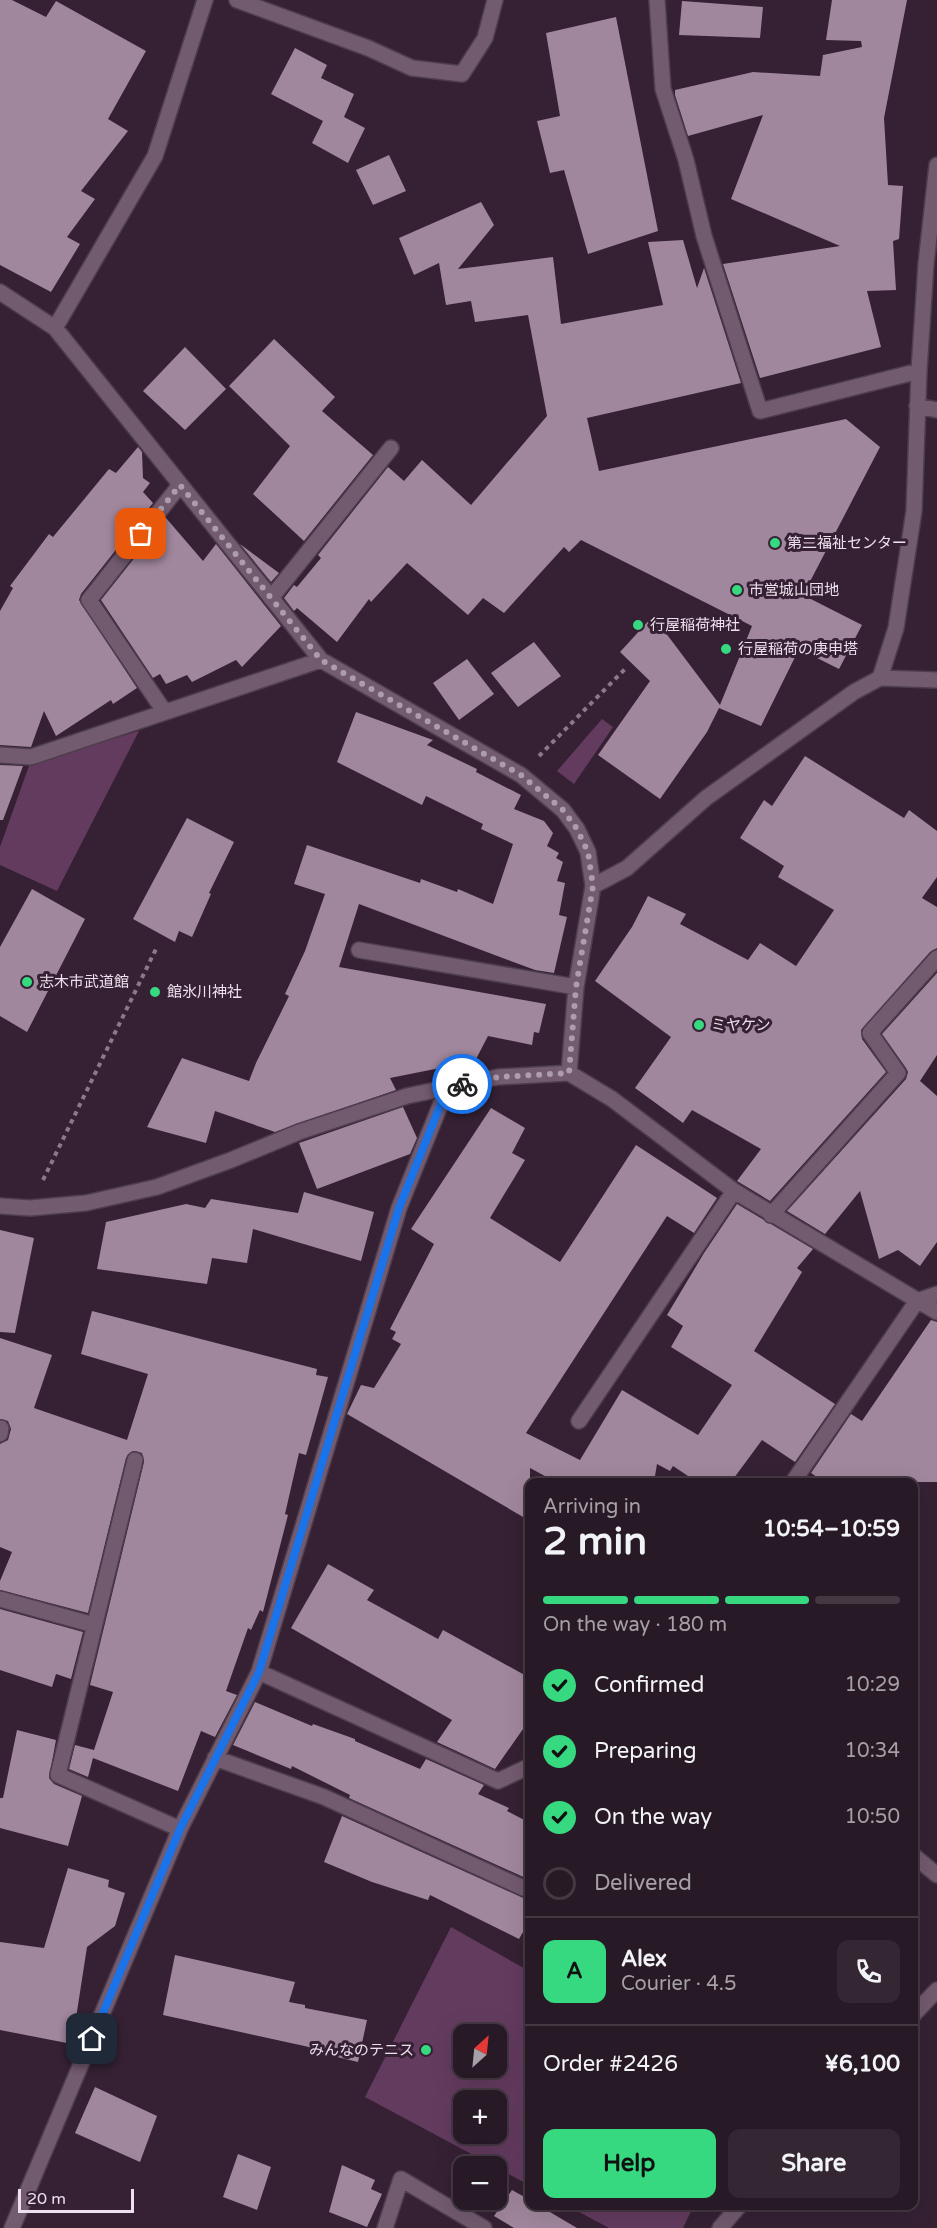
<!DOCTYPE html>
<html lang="en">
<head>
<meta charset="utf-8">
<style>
	:root { --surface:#281926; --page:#342632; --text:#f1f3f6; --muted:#a5a0a7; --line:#443843; --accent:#36d880 }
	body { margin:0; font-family:"Varela Round","Noto Sans JP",sans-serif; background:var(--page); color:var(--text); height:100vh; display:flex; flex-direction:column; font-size:22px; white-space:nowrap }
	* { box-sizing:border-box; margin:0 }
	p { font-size:20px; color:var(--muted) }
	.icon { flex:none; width:33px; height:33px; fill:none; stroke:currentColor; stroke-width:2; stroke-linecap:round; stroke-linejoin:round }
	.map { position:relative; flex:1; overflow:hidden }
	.side { position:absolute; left:525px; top:1478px; width:393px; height:732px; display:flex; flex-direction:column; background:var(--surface); border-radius:12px; box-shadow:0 6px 24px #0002,0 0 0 2px var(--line) }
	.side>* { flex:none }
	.needle { width:39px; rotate:27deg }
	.fabs { position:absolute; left:453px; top:2024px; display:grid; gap:12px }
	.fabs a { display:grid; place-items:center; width:54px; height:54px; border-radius:12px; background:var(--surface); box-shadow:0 6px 24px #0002,0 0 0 2px var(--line); font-size:30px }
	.scale { position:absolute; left:18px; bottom:15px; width:116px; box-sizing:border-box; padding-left:6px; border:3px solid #eddfeb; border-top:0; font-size:16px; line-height:21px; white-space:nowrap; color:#eddfeb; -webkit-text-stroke:4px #352133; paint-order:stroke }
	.pin { position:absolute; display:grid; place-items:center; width:51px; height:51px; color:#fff; margin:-26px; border-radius:12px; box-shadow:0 3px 9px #0006 }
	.courier { position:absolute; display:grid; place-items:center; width:60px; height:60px; margin:-30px; border:4px solid #1a73e8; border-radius:50%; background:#fff; color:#222; box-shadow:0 2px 8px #0007 }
	.overview em { font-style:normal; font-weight:800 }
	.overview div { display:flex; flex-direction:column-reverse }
	.overview { display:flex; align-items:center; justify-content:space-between; height:102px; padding:0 18px }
	h1 { font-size:39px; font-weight:800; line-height:45px }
	.bar { display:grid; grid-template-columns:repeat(4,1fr); gap:9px 6px; align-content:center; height:72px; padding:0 18px }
	.bar i { height:8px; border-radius:4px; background:var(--line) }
	.bar .current { background:var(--accent) }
	.bar p { grid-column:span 4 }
	.line { display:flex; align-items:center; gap:15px; padding:0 18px; border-top:2px solid var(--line) }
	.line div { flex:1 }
	.round { display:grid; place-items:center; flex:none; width:63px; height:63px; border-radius:12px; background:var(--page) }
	ol { padding:0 18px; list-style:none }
	li { display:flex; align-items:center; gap:18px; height:66px }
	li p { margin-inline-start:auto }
	li .icon { padding:6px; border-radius:50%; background:var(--accent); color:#111; stroke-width:4 }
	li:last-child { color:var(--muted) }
	li i { width:33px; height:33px; border:3px solid var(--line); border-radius:50% }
	.primary-button { display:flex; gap:12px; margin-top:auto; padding:12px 18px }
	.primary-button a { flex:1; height:69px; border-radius:12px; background:var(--accent); color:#111; font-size:24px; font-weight:800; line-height:69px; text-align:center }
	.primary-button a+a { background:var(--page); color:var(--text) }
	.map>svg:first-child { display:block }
</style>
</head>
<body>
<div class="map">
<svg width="937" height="2228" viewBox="0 0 937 2228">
	<rect width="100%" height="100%" fill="#352133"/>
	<path fill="#633b5f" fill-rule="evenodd" d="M 602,719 L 613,727 L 574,784 L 557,771 Z
		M 139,731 L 57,891 L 0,865 L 0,847 L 30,763 Z
		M 451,1927 L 529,1971 L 529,2185 L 365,2097 ZM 464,2034 L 496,2034 L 496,2067 L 464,2067 ZM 464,2100 L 496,2100 L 496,2133 L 464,2133 Z
		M 566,2205 L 694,2205 L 683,2228 L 609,2228 Z"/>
	<path fill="#a1879d" d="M 0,0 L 12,0 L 46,17 L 56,1 L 146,51 L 108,119 L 128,131 L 81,191 L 95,199 L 67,237 L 80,244 L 51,292 L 0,265 Z
		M 832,0 L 907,0 L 884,118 L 888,185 L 903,186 L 899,239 L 893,241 L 896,290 L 867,291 L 881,347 L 760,378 L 723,264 L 840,246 L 731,199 L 763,115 L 688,136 L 675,95 L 675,90 L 753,72 L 820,76 L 823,55 L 862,47 L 861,41 L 826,40 Z
		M 682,1 L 763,7 L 760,38 L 679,35 Z
		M 616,17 L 658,231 L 588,254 L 564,170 L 550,173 L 537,121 L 560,116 L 546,33 Z
		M 295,48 L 327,65 L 321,78 L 354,94 L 344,117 L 365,128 L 348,163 L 312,143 L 323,121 L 271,94 Z
		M 389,155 L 406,191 L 373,205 L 356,170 Z
		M 481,202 L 494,225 L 458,269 L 553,257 L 561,324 L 663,305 L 648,242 L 683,240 L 697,288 L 704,268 L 741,383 L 587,418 L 599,471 L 846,419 L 880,447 L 803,595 L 862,625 L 839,669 L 799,649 L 761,726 L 719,708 L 707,732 L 660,799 L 598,755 L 650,681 L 620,652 L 653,616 L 720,705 L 752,626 L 581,540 L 569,552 L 564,547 L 504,613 L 483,598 L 468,615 L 407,563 L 371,602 L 369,599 L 337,642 L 297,608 L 294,611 L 284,598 L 294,585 L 297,587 L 321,558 L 318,555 L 388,467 L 404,481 L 422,460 L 471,505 L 547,416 L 528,315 L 475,322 L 471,301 L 446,305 L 439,263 L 414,275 L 399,238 Z
		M 274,339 L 335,397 L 322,411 L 373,455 L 304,541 L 253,494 L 290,446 L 229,386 Z
		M 185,347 L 226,389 L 185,430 L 143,391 Z
		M 138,447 L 142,452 L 143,478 L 150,483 L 143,492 L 153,503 L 81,594 L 79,600 L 137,688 L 113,704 L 111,700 L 56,736 L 44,711 L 31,747 L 0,745 L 0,611 L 13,588 L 10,586 L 49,534 L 53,537 L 109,469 L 116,473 Z
		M 166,518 L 203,561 L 216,544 L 281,626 L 242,667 L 236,660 L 192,682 L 187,675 L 166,684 L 160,674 L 153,678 L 101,600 Z
		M 240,544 L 279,573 L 271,582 Z
		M 534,642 L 561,676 L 518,707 L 491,673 Z
		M 467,659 L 494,694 L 459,720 L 433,683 Z
		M 356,712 L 433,740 L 427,745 L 477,769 L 476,772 L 521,795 L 514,809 L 544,821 L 553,833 L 547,846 L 559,853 L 556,858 L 563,862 L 557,881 L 565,883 L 559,915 L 567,917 L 554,973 L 535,970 L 359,904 L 339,967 L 546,1004 L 539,1033 L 534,1032 L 532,1045 L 488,1036 L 475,1061 L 390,1078 L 396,1090 L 275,1132 L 215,1111 L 206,1143 L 147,1127 L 182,1058 L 249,1081 L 256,1063 L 289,996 L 285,994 L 305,951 L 325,894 L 294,884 L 307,845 L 420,883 L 421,879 L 457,892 L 458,889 L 493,904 L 513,844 L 481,829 L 483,824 L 426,796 L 422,805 L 337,762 Z
		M 805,756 L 904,818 L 909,810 L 937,831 L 937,877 L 922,898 L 937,907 L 937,948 L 930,952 L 861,1030 L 862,1039 L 886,1072 L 770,1201 L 737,1181 L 761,1149 L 692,1110 L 683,1123 L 635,1088 L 671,1037 L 595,981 L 632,927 L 648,896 L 686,914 L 680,924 L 748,960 L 760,943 L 796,966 L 834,910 L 778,877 L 784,866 L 740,838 L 764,800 L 772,806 Z
		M 0,765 L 23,766 L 3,820 L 0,820 Z
		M 187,818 L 234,842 L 209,893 L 211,894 L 192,937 L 179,931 L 175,942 L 133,919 Z
		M 32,889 L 85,919 L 27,1032 L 0,1016 L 0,947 Z
		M 937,973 L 937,1055 L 920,1081 L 937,1096 L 937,1242 L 920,1266 L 898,1250 L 879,1259 L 860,1191 L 825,1234 L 787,1211 L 906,1079 L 908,1072 L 906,1068 L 882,1034 Z
		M 403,1107 L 417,1138 L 410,1154 L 317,1189 L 299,1143 Z
		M 491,1108 L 525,1128 L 512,1153 L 525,1160 L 490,1218 L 560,1262 L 636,1145 L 717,1198 L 694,1233 L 667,1216 L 526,1433 L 580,1460 L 622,1390 L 698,1435 L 732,1385 L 671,1347 L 683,1326 L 667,1315 L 704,1253 L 737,1204 L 813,1249 L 797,1268 L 802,1272 L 754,1351 L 835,1404 L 795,1462 L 762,1440 L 731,1482 L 697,1482 L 673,1466 L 670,1471 L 657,1464 L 654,1482 L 556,1482 L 530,1468 L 530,1521 L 347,1414 L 361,1385 L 374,1388 L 401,1344 L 392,1339 L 396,1332 L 390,1329 L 434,1244 L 411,1229 Z
		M 304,1192 L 374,1212 L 361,1261 L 253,1229 L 247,1263 L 212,1258 L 207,1284 L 97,1269 L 106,1222 L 186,1204 L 205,1208 L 211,1199 L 298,1213 Z
		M 0,1230 L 34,1238 L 15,1333 L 0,1332 Z
		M 92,1311 L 317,1369 L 316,1375 L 328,1377 L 306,1455 L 299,1453 L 285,1514 L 288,1515 L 263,1612 L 260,1610 L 251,1630 L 248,1628 L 226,1691 L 237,1695 L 215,1737 L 201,1731 L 178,1791 L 93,1758 L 88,1777 L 69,1769 L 75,1745 L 94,1750 L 113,1692 L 90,1685 L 144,1462 L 142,1453 L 133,1451 L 126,1458 L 88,1613 L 0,1590 L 0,1581 L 12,1552 L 0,1547 L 0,1444 L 8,1440 L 11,1429 L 8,1421 L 0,1419 L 0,1338 L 52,1355 L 34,1408 L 127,1440 L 148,1374 L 81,1354 Z
		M 931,1320 L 937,1322 L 937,1482 L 824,1482 L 811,1473 L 851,1414 L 862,1421 Z
		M 328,1564 L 374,1590 L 367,1600 L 438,1639 L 443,1630 L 530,1678 L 530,1719 L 495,1769 L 437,1742 L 452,1720 L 291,1628 Z
		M 0,1609 L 83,1632 L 71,1679 L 56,1674 L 52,1687 L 0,1670 Z
		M 255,1702 L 312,1726 L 313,1724 L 355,1739 L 355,1741 L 420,1769 L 426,1759 L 484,1785 L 478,1794 L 509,1808 L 507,1811 L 530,1823 L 530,1880 L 349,1798 L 350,1795 L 292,1766 L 291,1769 L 233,1745 Z
		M 17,1730 L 56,1740 L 49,1778 L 54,1784 L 82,1796 L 68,1846 L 0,1828 L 0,1798 L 3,1798 Z
		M 342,1816 L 530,1901 L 530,1920 L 519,1939 L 430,1895 L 428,1900 L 372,1882 L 324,1862 Z
		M 68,1868 L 109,1880 L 108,1887 L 125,1893 L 115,1926 L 87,1947 L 72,2044 L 0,2030 L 0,1942 L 44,1948 Z
		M 175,1955 L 295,1982 L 289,2002 L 305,2005 L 305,2008 L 367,2020 L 358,2062 L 308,2050 L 309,2047 L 163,2015 Z
		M 95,2087 L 157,2116 L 140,2162 L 75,2133 Z
		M 238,2154 L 271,2167 L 257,2210 L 223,2197 Z
		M 342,2165 L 375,2180 L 371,2189 L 382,2194 L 367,2227 L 329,2212 Z
		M 512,2190 L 530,2200 L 530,2205 L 538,2205 L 577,2228 L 514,2228 L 494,2216 Z"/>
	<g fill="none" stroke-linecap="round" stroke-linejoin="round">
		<g stroke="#4e3d4d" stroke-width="18">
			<path id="minor" d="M 237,0 L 368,48 L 412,68 L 462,74 L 485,38 L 495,0
				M 657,0 L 663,89 L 686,160 L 704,236 L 760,411 L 919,371
				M 0,292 L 55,328 L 321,660 L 521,775 L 563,810 L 577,829 L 588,852 L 593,886
				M 55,328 L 155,156 L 205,0
				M 917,406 L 937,410
				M 271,598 L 391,448
				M 880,678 L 937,680
				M 164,711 L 89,600 L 180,485
				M 0,755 L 31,757 L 321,660
				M 359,950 L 576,987
				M 569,1073 L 576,987 L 593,886 L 627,868 L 706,798 L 854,692 L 880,678 L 896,628 L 914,511 L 919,371 L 926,264 L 937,165
				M 0,1206 L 30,1208 L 86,1203 L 157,1187 L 231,1160 L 299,1132 L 407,1096 L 498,1077 L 569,1073 L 612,1099 L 734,1191 L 937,1312
				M 771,1215 L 898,1073 L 870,1033 L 937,958
				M 579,1421 L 734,1191
				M 0,1434 L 1,1428
				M 135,1460 L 58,1775 L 180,1829
				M 793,1482 L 917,1301 L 937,1294
				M 0,1599 L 94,1625
				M 259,1672 L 498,1781 L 530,1766
				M 215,1758 L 324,1797 L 530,1891
				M 914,1856 L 937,1875
				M 914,2014 L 937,1990
				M 12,2228 L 180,1829 L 259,1672 L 399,1208 L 448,1086
				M 385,2228 L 401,2179 L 484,2228
				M 720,2228 L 740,2205"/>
		</g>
		<path stroke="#8b7989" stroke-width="4" stroke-dasharray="4.5 4.5" stroke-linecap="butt" d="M 539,756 L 627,667
			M 43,1180 L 156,949"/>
		<use href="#minor" stroke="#725a6f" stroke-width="15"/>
	</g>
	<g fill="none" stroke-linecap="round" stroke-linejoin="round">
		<path stroke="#ad9cab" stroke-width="6" stroke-dasharray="0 10.8" d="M 141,534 L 180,485 L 321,660 L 521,775 L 563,810 L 577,829 L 588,852 L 593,886 L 576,987 L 569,1073 L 498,1077 L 462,1084"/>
		<path stroke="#1a73e8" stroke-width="8" d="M 92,2039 L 180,1829 L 259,1672 L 399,1208 L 448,1086 L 462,1084"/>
	</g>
	<g fill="#36d880" stroke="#352133" stroke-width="2">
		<circle cx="775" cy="543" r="6"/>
		<circle cx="737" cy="590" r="6"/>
		<circle cx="638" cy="625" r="6"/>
		<circle cx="726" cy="649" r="6"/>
		<circle cx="27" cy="982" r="6"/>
		<circle cx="155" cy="992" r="6"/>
		<circle cx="699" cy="1025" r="6"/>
		<circle cx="426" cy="2050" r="6"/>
	</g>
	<g text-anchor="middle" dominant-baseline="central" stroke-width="6" stroke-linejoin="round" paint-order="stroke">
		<g font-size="15" fill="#eddfeb" stroke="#352133" text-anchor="start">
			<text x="787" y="543">第二福祉センター</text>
			<text x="749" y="590">市営城山団地</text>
			<text x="650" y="625">行屋稲荷神社</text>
			<text x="738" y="649">行屋稲荷の庚申塔</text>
			<text x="39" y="982">志木市武道館</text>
			<text x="167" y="992">館氷川神社</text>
			<text x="711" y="1025">ミヤケン</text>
			<text x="414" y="2050" text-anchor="end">みんなのテニス</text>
		</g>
	</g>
</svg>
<div class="fabs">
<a><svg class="needle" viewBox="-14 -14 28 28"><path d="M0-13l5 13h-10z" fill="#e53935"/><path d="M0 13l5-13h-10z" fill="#a5a0a7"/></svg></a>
<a>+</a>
<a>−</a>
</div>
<div class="scale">20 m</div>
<div class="pin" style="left:141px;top:534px;background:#ea580c"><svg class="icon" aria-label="bag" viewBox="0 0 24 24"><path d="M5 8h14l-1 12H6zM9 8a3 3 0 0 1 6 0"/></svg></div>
<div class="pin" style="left:92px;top:2039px;background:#1f2937"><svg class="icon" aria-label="home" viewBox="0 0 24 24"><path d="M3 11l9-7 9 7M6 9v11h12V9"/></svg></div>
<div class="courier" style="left:462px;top:1084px"><svg class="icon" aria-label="bike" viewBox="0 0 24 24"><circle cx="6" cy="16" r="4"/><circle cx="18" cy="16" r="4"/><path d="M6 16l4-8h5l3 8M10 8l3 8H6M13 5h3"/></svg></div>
<section class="side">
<div class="overview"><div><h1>2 min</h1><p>Arriving in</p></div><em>10:54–10:59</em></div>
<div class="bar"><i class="current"></i><i class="current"></i><i class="current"></i><i></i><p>On the way · 180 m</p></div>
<ol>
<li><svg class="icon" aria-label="check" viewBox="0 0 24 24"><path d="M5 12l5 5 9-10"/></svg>Confirmed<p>10:29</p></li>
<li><svg class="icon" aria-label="check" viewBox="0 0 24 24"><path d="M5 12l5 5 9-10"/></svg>Preparing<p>10:34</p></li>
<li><svg class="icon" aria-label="check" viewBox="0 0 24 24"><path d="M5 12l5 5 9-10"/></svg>On the way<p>10:50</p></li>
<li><i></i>Delivered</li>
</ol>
<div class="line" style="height:108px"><b class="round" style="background:var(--accent);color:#111">A</b><div><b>Alex</b><p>Courier · 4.5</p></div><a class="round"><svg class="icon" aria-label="phone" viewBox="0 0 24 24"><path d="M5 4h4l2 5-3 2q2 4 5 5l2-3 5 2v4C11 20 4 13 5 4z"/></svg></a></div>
<div class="line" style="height:78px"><div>Order #2426</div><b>¥6,100</b></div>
<div class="primary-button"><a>Help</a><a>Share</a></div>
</section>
</div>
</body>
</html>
